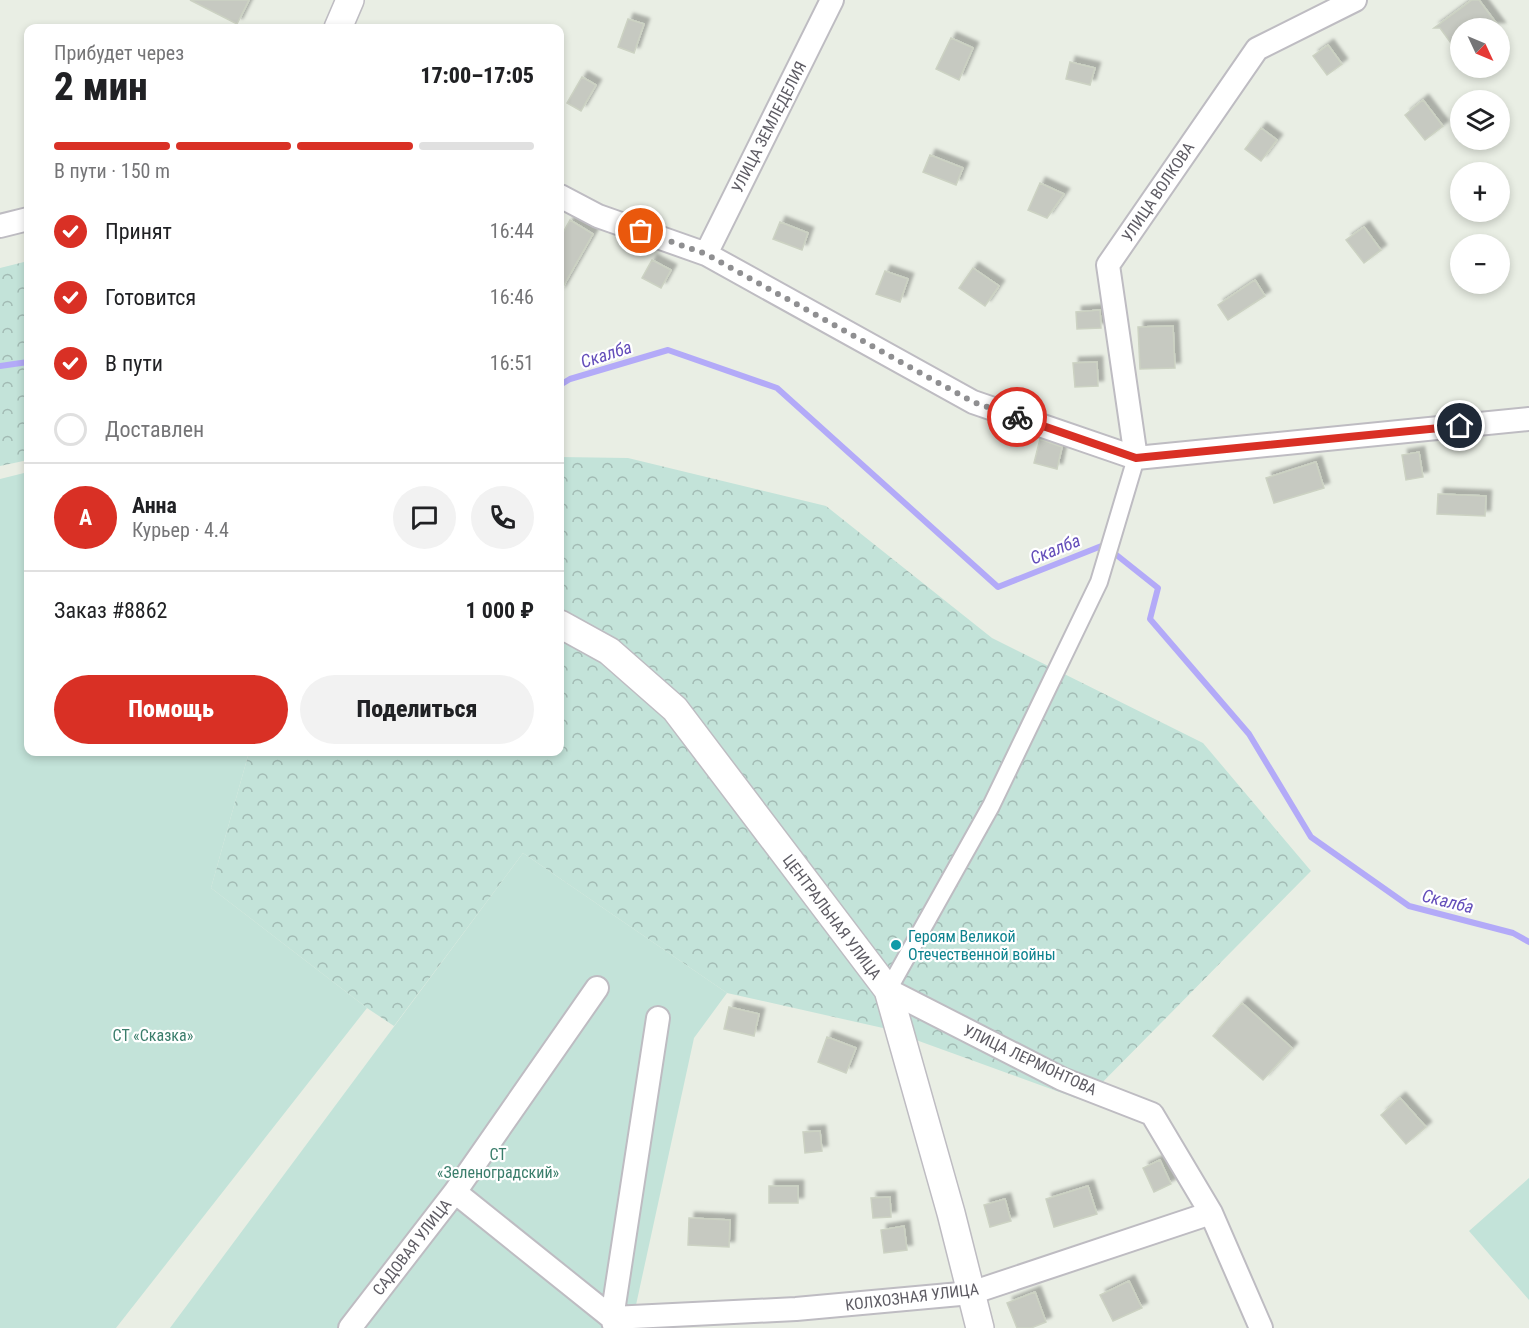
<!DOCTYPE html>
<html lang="ru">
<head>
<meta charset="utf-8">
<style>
	:root { --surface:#fff; --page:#f2f2f2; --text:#202124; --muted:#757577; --line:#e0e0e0; --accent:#d93025 }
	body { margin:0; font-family:"Roboto Condensed",sans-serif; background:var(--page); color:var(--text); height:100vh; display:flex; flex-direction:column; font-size:22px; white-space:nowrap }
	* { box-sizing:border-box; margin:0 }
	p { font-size:20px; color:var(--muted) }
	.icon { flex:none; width:33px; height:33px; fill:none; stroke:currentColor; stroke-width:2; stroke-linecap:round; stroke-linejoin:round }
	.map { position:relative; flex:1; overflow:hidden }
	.drawer { position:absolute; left:24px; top:24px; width:540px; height:732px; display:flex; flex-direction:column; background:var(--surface); border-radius:12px; box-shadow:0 3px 9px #0003 }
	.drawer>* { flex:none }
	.needle { width:39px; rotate:134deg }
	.controls { position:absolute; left:1450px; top:18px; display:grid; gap:12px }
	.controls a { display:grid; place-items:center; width:60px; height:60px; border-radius:50%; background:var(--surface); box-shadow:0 3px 9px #0003; font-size:30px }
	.pin { position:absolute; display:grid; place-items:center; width:51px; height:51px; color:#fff; margin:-26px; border:3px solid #fff; border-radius:50%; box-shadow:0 2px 6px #0007 }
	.courier { position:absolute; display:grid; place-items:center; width:60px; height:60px; margin:-30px; border:4px solid #d93025; border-radius:50%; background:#fff; color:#222; box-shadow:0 2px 8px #0007 }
	.summary em { font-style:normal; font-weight:800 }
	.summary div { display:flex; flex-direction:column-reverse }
	.summary { display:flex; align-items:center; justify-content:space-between; height:102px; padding:0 30px }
	h1 { font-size:39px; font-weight:800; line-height:45px }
	.bar { display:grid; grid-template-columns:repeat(4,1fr); gap:9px 6px; align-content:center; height:72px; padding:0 30px }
	.bar i { height:8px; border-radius:4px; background:var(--line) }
	.bar .on { background:var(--accent) }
	.bar p { grid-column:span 4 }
	.line { display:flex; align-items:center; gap:15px; padding:0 30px; border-top:2px solid var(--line) }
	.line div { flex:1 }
	.round { display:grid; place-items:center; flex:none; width:63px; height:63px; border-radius:32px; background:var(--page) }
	ol { padding:0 30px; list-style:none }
	li { display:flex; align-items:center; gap:18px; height:66px }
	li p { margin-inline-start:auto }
	li .icon { padding:6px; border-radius:50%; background:var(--accent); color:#fff; stroke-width:4 }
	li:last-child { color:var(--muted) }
	li i { width:33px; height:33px; border:3px solid var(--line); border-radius:50% }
	.action { display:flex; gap:12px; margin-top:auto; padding:12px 30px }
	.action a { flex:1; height:69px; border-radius:36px; background:var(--accent); color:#fff; font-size:24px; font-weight:800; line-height:69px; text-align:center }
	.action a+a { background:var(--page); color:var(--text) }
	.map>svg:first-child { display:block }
</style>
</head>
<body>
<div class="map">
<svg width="1529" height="1328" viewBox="0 0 1529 1328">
	<defs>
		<pattern id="forest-crowns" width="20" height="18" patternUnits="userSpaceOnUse" patternTransform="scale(1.5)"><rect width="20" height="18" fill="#c3e3d9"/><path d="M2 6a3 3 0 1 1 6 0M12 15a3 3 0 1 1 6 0" fill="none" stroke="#a2bbb4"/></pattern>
		<filter id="shadow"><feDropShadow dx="5.5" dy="-5.5" stdDeviation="1.5" flood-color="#0004"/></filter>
	</defs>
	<rect width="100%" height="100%" fill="#e9eee4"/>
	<path fill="url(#forest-crowns)" d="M 28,261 L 28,460 L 0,466 L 0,268 Z
		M 560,457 L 628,458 L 826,506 L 992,638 L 1203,743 L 1311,871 L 1084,1101 L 883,1028 L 727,993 L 523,853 L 394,1026 L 367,1008 L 211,888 L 249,752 L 560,752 Z"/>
	<path fill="#c3e3d9" d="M 28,472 L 28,752 L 249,752 L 211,888 L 367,1008 L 116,1328 L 0,1328 L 0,479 Z
		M 523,853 L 727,993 L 694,1038 L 631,1328 L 170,1328 Z
		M 1529,1178 L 1529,1300 L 1469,1231 Z"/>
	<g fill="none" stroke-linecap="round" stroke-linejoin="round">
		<path stroke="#b3aaf8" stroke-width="6" d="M 0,366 L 28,362
			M 560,385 L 570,379 L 668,350 L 777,388 L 998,587 L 1104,545 L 1158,588 L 1150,619 L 1249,734 L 1311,837 L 1409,906 L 1513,933 L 1529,942"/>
	</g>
	<path fill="#c6c9c1" stroke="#ccd2c3" stroke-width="1.5" filter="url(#shadow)" d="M 190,0 L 249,0 L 237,24 Z
		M 1472,0 L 1479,0 L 1500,28 L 1461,28 L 1461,57 L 1440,28 L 1434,28 Z
		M 628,19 L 644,24 L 634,53 L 618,47 Z
		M 951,38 L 973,48 L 959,80 L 936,69 Z
		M 1328,45 L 1342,64 L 1327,75 L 1313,56 Z
		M 1070,62 L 1095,68 L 1090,85 L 1066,79 Z
		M 582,77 L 596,85 L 581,111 L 567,103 Z
		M 1423,100 L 1443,126 L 1425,140 L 1405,115 Z
		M 1261,128 L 1277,140 L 1261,161 L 1245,149 Z
		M 930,155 L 963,168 L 956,185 L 923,172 Z
		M 1040,183 L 1064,194 L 1047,218 L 1028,210 Z
		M 570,220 L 593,234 L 560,292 L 560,238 Z
		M 780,222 L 808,233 L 802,250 L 773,239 Z
		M 1364,227 L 1381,250 L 1364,263 L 1346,240 Z
		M 652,260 L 671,270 L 661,288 L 642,278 Z
		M 973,268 L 999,286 L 985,306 L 959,288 Z
		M 885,271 L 908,279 L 900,302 L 876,294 Z
		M 1255,280 L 1265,296 L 1228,320 L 1218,305 Z
		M 1100,310 L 1101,328 L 1077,329 L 1076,312 Z
		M 1173,326 L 1175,368 L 1140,369 L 1138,327 Z
		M 1097,362 L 1098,386 L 1075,387 L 1073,363 Z
		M 1040,439 L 1062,447 L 1057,469 L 1034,463 Z
		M 1419,452 L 1423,477 L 1406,480 L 1402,455 Z
		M 1316,462 L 1324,488 L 1274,503 L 1266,478 Z
		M 1438,494 L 1486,496 L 1485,516 L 1437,514 Z
		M 1242,1003 L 1292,1048 L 1263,1080 L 1213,1036 Z
		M 729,1007 L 759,1014 L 754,1036 L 724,1029 Z
		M 827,1037 L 856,1048 L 846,1073 L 818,1062 Z
		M 1400,1098 L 1426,1127 L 1406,1144 L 1381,1115 Z
		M 820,1131 L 822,1151 L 805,1153 L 803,1132 Z
		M 1160,1160 L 1171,1184 L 1154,1192 L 1143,1168 Z
		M 769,1186 L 798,1186 L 798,1203 L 769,1203 Z
		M 1088,1186 L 1097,1214 L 1054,1227 L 1046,1199 Z
		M 890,1197 L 891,1217 L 873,1218 L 871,1198 Z
		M 1005,1199 L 1011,1221 L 990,1227 L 984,1205 Z
		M 689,1218 L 730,1220 L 729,1247 L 688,1245 Z
		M 904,1226 L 907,1250 L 884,1253 L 881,1230 Z
		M 1129,1281 L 1142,1308 L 1113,1321 L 1100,1295 Z
		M 1035,1292 L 1046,1322 L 1031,1328 L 1017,1328 L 1007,1303 Z"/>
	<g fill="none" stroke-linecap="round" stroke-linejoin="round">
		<g stroke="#bebcc2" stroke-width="20">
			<path id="pedestrian" d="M 888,990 L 991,806 L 1099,582 L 1136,458"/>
		</g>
		<g stroke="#bebcc2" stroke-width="26">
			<path id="minor" d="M 560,196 L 598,216 L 706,254 L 973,402 L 1136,458 L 1529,419
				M 0,226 L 28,219
				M 706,254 L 832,0
				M 1136,458 L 1108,265 L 1257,49 L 1355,0
				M 888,990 L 1062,1079 L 1152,1114 L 1211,1213 L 1261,1328
				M 455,1192 L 612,1318 L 658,1018
				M 350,1328 L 455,1192 L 597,988
				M 615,1328 L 612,1318 L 796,1309 L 971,1293 L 1211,1213"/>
		</g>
		<g stroke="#bebcc2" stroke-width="30">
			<path id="tertiary" d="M 338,28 L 350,0
				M 560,624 L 609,651 L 675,709 L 888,990 L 951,1213 L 980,1328"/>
		</g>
		<use href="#pedestrian" stroke="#fff" stroke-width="16"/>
		<use href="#minor" stroke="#fff" stroke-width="22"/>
		<use href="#tertiary" stroke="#fff" stroke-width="27"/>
	</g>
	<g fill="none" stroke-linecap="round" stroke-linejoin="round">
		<path stroke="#8f8f91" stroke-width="6" stroke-dasharray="0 10.8" d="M 641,231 L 706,254 L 973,402 L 1017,417"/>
		<path stroke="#d93025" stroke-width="8" d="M 1017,417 L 1136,458 L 1460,426"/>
	</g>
	<circle fill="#0f9aa8" stroke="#fff" stroke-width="2" cx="896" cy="945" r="6"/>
	<g text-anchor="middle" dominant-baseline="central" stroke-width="4.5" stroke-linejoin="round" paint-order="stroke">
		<g font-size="16" fill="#5e5c64" stroke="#fff">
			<text transform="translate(769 127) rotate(-63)">УЛИЦА ЗЕМЛЕДЕЛИЯ</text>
			<text transform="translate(1158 192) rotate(-56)">УЛИЦА ВОЛКОВА</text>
			<text transform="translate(832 917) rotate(53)">ЦЕНТРАЛЬНАЯ УЛИЦА</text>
			<text transform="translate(1030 1060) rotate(25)">УЛИЦА ЛЕРМОНТОВА</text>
			<text transform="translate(412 1247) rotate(-52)">САДОВАЯ УЛИЦА</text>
			<text transform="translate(912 1297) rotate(-7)">КОЛХОЗНАЯ УЛИЦА</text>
		</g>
		<g font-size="16" fill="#0d838f" stroke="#fff" text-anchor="start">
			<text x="908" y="936">Героям Великой<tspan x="908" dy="18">Отечественной войны</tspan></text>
		</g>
		<g font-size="16" fill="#3a7d6b" stroke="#fff">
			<text x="153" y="1035">СТ «Сказка»</text>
			<text x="498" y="1154">СТ<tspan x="498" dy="18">«Зеленоградский»</tspan></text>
		</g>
		<g font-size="18" font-style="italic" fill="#644eba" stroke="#fff">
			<text transform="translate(606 354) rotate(-18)">Скалба</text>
			<text transform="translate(1055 549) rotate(-22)">Скалба</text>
			<text transform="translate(1448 901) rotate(14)">Скалба</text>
		</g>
	</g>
</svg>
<div class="controls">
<a><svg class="needle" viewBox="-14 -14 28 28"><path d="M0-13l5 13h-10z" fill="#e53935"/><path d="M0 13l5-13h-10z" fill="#757577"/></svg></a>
<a><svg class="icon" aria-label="layers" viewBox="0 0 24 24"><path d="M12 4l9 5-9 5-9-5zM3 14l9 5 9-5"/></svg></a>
<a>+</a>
<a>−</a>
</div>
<div class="pin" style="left:641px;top:231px;background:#ea580c"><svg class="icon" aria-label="bag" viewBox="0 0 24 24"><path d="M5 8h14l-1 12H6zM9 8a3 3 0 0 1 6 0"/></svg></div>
<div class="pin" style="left:1460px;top:426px;background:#1f2937"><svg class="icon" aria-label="home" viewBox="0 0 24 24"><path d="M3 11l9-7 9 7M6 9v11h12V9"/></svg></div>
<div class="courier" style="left:1017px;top:417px"><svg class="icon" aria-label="bike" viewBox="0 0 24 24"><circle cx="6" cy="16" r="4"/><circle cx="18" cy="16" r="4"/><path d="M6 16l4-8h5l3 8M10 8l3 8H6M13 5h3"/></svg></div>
<section class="drawer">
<div class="summary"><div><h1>2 мин</h1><p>Прибудет через</p></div><em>17:00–17:05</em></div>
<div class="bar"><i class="on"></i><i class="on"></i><i class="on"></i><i></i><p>В пути · 150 m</p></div>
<ol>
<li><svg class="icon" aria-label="check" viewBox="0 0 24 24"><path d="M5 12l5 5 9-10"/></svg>Принят<p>16:44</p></li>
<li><svg class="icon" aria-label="check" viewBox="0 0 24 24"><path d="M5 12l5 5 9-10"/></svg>Готовится<p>16:46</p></li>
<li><svg class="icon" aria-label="check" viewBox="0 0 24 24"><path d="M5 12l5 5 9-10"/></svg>В пути<p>16:51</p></li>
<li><i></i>Доставлен</li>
</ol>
<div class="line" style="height:108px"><b class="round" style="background:var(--accent);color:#fff">А</b><div><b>Анна</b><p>Курьер · 4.4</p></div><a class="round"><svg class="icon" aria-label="chat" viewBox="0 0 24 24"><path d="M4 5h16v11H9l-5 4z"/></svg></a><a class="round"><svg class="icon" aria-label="phone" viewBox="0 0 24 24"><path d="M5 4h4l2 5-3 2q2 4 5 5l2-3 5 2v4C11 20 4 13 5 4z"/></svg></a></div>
<div class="line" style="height:78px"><div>Заказ #8862</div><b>1 000 ₽</b></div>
<div class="action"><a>Помощь</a><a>Поделиться</a></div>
</section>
</div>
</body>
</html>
